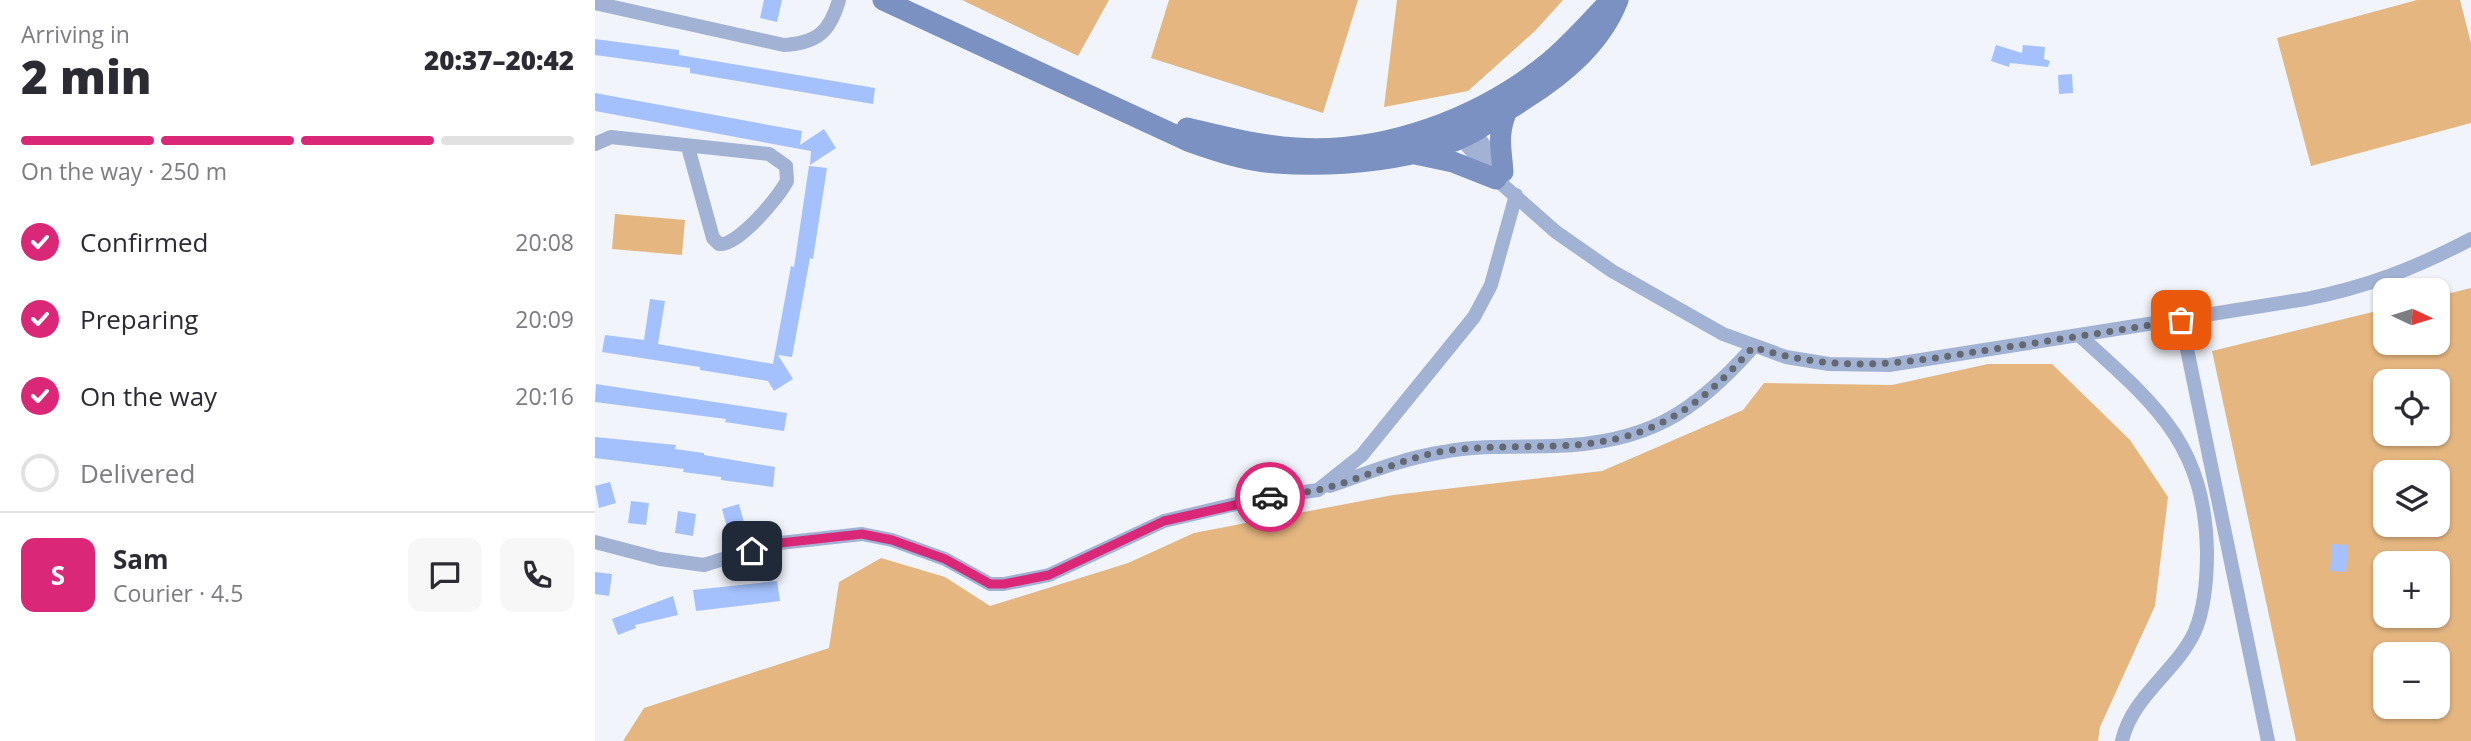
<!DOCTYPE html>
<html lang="en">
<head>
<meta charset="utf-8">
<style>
	:root { --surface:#fff; --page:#f7f7f7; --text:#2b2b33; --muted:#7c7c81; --line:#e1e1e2; --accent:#db2777 }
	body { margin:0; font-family:"Open Sans",sans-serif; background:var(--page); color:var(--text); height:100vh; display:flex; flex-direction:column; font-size:26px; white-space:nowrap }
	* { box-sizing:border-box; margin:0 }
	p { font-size:23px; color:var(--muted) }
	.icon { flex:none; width:38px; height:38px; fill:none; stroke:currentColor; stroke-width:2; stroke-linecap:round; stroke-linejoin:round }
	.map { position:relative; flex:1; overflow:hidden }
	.drawer { display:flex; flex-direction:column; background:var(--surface); width:595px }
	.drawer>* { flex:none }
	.needle { width:46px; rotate:94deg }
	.controls { position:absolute; left:1778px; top:278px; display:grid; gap:14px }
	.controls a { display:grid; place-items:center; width:77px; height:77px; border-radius:14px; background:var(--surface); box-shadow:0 2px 5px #0004; font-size:35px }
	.pin { position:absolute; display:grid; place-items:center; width:60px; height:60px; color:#fff; margin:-30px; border-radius:14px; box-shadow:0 4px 10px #0006 }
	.courier { position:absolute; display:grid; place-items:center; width:70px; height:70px; margin:-35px; border:5px solid #db2777; border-radius:50%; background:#fff; color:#222; box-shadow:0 2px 9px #0007 }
	.summary em { font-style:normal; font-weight:800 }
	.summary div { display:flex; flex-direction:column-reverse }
	.summary { display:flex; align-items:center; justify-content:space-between; height:119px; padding:0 21px }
	h1 { font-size:46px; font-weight:800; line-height:52px }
	.bar { display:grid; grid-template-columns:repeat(4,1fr); gap:10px 7px; align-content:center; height:84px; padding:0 21px }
	.bar i { height:9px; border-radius:5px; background:var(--line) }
	.bar .active { background:var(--accent) }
	.bar p { grid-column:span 4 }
	.line { display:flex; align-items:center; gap:18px; padding:0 21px; border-top:2px solid var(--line) }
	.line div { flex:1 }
	.round { display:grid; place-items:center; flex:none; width:74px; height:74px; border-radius:14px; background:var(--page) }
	ol { padding:0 21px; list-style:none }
	li { display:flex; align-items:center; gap:21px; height:77px }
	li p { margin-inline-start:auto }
	li .icon { padding:7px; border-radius:50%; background:var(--accent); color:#fff; stroke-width:4 }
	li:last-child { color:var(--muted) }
	li i { width:38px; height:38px; border:4px solid var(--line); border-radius:50% }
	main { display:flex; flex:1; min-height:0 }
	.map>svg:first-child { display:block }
</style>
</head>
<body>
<main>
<section class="drawer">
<div class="summary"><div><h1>2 min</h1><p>Arriving in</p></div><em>20:37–20:42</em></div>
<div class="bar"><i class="active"></i><i class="active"></i><i class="active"></i><i></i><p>On the way · 250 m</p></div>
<ol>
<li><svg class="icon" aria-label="check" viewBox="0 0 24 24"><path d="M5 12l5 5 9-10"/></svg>Confirmed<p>20:08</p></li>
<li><svg class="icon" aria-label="check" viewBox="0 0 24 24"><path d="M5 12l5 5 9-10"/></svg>Preparing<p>20:09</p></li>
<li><svg class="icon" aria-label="check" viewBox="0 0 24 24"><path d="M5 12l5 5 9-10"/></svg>On the way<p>20:16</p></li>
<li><i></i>Delivered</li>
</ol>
<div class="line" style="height:126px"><b class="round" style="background:var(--accent);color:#fff">S</b><div><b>Sam</b><p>Courier · 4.5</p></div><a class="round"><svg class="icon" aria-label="chat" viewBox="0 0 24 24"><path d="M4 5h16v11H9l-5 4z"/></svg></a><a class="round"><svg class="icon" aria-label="phone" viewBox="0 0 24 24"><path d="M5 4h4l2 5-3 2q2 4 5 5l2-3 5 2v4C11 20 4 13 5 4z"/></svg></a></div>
</section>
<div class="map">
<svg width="1876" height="741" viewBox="0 0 1876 741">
	<rect width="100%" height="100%" fill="#f1f4fa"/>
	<path fill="#e5b680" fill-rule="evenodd" d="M 367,0 L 514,0 L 483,56 Z
		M 574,0 L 763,0 L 728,113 L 556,58 Z
		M 802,0 L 968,0 L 940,31 L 873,91 L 789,107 Z
		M 1822,0 L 1865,0 L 1876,43 L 1876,123 L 1716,166 L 1682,38 Z
		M 20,214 L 90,220 L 87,255 L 17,249 Z
		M 1876,288 L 1876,741 L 1701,741 L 1617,351 L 1790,309 L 1790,343 L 1843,343 L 1843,296 ZM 1790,382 L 1843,382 L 1843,434 L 1790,434 ZM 1790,472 L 1843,472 L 1843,525 L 1790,525 ZM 1790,564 L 1843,564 L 1843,616 L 1790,616 ZM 1790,654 L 1843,654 L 1843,707 L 1790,707 Z
		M 1393,364 L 1457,364 L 1535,440 L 1573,497 L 1560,606 L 1505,727 L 1503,741 L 28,741 L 49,708 L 234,648 L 244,582 L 286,558 L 350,577 L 395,606 L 533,563 L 599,533 L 798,495 L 1007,471 L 1148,410 L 1169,383 L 1297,385 Z"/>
	<path fill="#a4c1fe" d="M 169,0 L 187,0 L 182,22 L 165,18 Z
		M 0,39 L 84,50 L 84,55 L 280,88 L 278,104 L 95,73 L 95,68 L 0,55 Z
		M 1401,45 L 1427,53 L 1428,45 L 1450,47 L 1449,59 L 1455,61 L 1453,67 L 1415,63 L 1414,67 L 1396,61 Z
		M 1477,74 L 1478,93 L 1464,94 L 1463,75 Z
		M 0,93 L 207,131 L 205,145 L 229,129 L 241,148 L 215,165 L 216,151 L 0,111 Z
		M 214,166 L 232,168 L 218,259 L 215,258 L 197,357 L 183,355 L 198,379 L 179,391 L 173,381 L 105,370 L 105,367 L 7,352 L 10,335 L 49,340 L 55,299 L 70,301 L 63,344 L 178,364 L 196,266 L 199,267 Z
		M 1,384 L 192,413 L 189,431 L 130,422 L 131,419 L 0,402 Z
		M 0,437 L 81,445 L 80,449 L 109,453 L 109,455 L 180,467 L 178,487 L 126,480 L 126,477 L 88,472 L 89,469 L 0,458 Z
		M 15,482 L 21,503 L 4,508 L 0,486 Z
		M 36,501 L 54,503 L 51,525 L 33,523 Z
		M 144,504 L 150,526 L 133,531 L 127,509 Z
		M 83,511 L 101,514 L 98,536 L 80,533 Z
		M 1737,544 L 1753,545 L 1751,572 L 1735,571 Z
		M 0,572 L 17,574 L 14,596 L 0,594 Z
		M 182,581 L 185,601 L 101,611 L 98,590 Z
		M 78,596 L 83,615 L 40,625 L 41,628 L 23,635 L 17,619 Z"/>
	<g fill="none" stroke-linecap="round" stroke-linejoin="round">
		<path stroke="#a1b2d4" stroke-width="14" d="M 0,3 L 189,45 C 222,43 235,32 244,0
			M 874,124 L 907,170
			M 860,132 L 901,179 L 961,232 L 1017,271 L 1128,334 L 1191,357 L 1234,364 L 1294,365 L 1711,299 C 1772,287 1821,268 1876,239
			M 0,144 L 16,137 L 174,154 L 191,166 L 192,181 C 184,197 142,247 124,244 L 118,238 L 93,147
			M 1586,320 L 1673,741
			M 1485,336 C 1560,404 1610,443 1612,552 C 1612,578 1610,607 1600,631 C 1582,671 1537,696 1527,741
			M 735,486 C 772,473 809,458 848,452 C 884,445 923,447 960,446 C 1051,443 1099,414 1158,347
			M 0,542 L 65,559 L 109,565 L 176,544 L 267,534 L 297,540 L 350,559 L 395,584 L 409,584 L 454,575 L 569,521 L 666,498 L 723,490 L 767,455 L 879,317 L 896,285 L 921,195"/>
		<path stroke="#7a91c2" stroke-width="21" d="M 288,0 L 593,141 C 621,151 651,161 681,163 C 741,167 827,161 880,131 C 897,121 913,110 930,99 C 968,75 1006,44 1023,0
			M 592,128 C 627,136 664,146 701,148 C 790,154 885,118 953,63 C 975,45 994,23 1013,3
			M 820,154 L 858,162 L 901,179
			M 908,172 C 906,146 902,135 912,110"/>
	</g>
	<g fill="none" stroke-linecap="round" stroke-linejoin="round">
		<path stroke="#636871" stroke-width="7" stroke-dasharray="0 12.6" d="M 675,497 C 690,495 707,493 722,490 C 765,481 805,458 850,451 C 887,446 924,447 961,446 C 1051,443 1099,414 1158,347 C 1250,376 1313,362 1406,348 C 1466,339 1526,330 1586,320"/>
		<path stroke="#db2777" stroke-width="9" d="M 157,551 L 176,544 L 267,534 L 297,540 L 350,559 L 395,584 L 409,584 L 454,575 L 569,521 L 675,497"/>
	</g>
</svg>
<div class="controls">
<a><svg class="needle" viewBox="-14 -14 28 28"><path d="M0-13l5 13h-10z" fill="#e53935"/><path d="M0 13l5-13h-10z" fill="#7c7c81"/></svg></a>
<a><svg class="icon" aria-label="locate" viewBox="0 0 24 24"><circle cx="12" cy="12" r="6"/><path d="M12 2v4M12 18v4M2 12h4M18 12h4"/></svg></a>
<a><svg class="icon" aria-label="layers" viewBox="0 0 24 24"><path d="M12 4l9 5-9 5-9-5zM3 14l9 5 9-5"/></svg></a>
<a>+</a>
<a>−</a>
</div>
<div class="pin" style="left:1586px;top:320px;background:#ea580c"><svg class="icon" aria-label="bag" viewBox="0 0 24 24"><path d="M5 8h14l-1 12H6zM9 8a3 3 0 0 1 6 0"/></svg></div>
<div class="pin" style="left:157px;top:551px;background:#1f2937"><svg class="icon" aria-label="home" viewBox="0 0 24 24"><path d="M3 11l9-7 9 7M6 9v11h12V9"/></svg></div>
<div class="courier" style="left:675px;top:497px"><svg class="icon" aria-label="car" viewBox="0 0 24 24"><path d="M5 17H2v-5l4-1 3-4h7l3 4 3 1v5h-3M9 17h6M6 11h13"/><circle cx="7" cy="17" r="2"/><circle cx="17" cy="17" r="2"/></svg></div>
</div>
</main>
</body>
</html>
